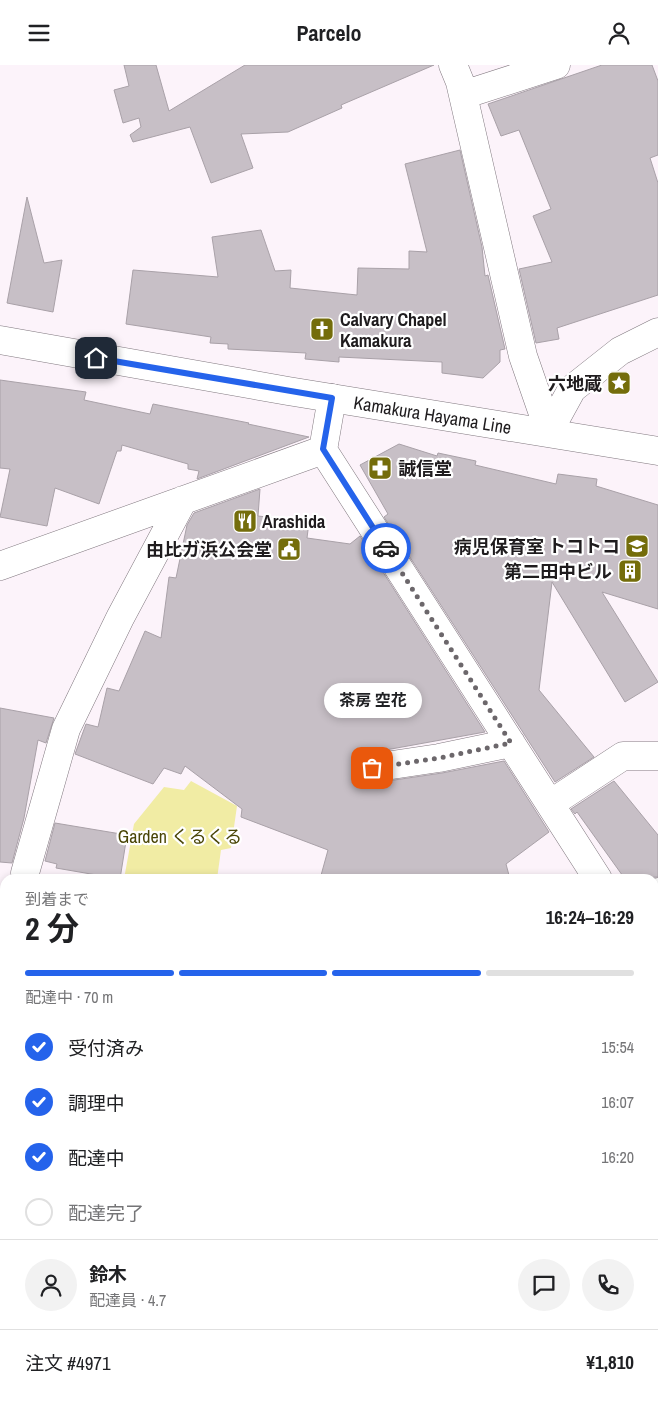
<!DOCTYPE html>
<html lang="ja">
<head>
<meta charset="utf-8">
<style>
	:root { --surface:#fff; --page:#f2f2f2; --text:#202124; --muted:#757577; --line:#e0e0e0; --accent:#2563eb }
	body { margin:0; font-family:"Archivo Narrow","Noto Sans JP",sans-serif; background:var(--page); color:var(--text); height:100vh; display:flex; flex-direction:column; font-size:19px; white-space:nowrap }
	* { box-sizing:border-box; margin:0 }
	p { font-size:16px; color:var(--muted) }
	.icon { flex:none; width:28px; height:28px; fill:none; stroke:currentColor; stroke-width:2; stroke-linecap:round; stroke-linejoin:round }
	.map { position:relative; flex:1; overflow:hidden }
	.sheet { position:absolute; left:0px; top:809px; width:659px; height:531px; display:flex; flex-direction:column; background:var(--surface); border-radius:15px 15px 0 0; box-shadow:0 2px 8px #0003 }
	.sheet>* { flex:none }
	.pin { position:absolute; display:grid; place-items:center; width:42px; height:42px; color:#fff; margin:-21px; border-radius:10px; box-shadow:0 2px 8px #0006 }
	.courier { position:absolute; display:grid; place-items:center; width:50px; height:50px; margin:-25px; border:4px solid #2563eb; border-radius:50%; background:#fff; color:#222; box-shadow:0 1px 6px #0007 }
	.bubble { position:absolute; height:35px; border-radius:18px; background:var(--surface); box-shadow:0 2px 8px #0003; font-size:16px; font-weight:700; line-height:35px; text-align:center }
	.overview em { font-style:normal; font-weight:700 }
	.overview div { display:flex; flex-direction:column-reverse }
	.overview { display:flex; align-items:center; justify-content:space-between; height:85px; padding:0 25px }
	h1 { font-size:32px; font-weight:700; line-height:38px }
	.bar { display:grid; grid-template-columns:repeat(4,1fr); gap:8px 5px; align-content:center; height:60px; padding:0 25px }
	.bar i { height:6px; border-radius:4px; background:var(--line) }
	.bar .current { background:var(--accent) }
	.bar p { grid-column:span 4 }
	.line { display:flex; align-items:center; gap:12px; padding:0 25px; border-top:1px solid var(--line) }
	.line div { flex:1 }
	.round { display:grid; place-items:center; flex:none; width:52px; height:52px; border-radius:26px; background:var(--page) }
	ol { padding:0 25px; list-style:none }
	li { display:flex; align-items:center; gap:15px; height:55px }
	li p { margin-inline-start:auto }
	li .icon { padding:5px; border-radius:50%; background:var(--accent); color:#fff; stroke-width:4 }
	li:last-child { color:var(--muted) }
	li i { width:28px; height:28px; border:2px solid var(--line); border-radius:50% }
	header { display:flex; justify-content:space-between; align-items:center; height:65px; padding:0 25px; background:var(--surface); font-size:22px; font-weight:700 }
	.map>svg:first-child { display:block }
</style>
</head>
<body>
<header><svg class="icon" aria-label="menu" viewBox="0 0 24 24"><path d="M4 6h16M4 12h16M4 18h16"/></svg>Parcelo<svg class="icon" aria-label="person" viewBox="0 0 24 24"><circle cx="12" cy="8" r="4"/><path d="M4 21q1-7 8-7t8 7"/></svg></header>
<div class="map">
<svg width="658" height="1339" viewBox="0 0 658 1339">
	<rect width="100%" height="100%" fill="#fcf3fa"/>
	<path fill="#f6e7f4" d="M 0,975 L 5,976 L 5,1274 L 0,1270 Z
		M 654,1095 L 658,1103 L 658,1339 L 85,1339 L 80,1335 L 654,1335 Z"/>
	<path fill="#f1eca4" d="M 191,716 L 237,741 L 231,783 L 221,785 L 217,814 L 124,814 L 134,759 L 164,722 L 184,725 Z"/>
	<path fill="#c7bfc6" stroke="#a9a1a8" d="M 124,0 L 156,0 L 169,46 L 245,0 L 434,0 L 341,40 L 342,43 L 288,67 L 241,69 L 253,103 L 211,118 L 190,62 L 133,77 L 130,70 L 141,62 L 139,53 L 123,58 L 114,25 L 129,21 Z
		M 602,0 L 652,0 L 658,16 L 658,90 L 650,93 L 658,118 L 658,230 L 557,263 L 559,274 L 536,278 L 519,204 L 552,197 L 533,151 L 551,144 L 519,65 L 501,71 L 488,39 Z
		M 460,85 L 482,182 L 485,211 L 488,210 L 505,284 L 500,285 L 500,297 L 483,313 L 442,308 L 442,297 L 339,292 L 339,297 L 305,294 L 306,288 L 228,284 L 228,279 L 210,278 L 211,272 L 126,259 L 133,205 L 218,212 L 212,172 L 261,165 L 275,206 L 291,205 L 290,223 L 357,230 L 358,203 L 409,204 L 409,186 L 427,187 L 405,99 Z
		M 27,132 L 44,198 L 62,195 L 53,247 L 7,238 Z
		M 0,315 L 86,327 L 84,335 L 150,349 L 153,339 L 249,358 L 248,359 L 309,372 L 197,414 L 199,406 L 188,404 L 188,399 L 122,380 L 121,386 L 117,386 L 99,439 L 55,423 L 47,461 L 0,452 L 10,404 L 0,403 Z
		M 399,379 L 437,391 L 438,388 L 476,396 L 475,400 L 556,419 L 558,409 L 597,414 L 596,421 L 658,440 L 658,544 L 602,527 L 658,617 L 625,637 L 552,517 L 539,625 L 594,692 L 555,717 L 384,452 L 388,449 L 360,400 Z
		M 260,424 L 258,451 L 294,455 L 293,463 L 308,465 L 307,473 L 350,479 L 360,471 L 485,667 L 369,688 L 363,691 L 358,697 L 357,705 L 360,712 L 366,717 L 374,718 L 442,708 L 504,696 L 549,767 L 506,799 L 510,814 L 320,814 L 328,785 L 241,752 L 242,744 L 185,701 L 181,709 L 164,703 L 153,719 L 75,689 L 86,659 L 98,662 L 107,623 L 119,626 L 145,566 L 161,573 L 169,512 L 176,513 L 187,460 L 194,448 Z
		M 0,643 L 54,653 L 46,678 L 38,675 L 24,753 L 12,798 L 0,797 Z
		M 614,716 L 658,770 L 658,812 L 625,814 L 577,747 L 575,749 L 571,744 Z
		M 55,758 L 127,770 L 120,814 L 56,803 L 57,799 L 45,796 Z"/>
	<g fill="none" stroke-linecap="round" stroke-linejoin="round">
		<g stroke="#80787f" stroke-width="29">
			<path id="minor" d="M 453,0 L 460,17 L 523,291 L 549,366
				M 463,30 L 556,0
				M 332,333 L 323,385 L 598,814
				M 549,366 L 572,324 L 620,286 L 658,267
				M 0,501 L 323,385
				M 372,703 L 439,693 L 511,678
				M 550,739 L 623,691 L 658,691
				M 25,808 L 66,664 L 120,553 L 183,435
				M 654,830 L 658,827
				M 654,901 L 658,908"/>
		</g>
		<g stroke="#80787f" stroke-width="29">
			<g id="major">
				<path id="s1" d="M 0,275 L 288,326 L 658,386"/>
			</g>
		</g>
		<use href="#minor" stroke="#fff" stroke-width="28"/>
		<use href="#major" stroke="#fff" stroke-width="28"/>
		<path stroke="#484346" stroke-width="1" d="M 0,827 L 5,829
			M 654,954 L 658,955"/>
	</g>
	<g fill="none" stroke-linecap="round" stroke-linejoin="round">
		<path stroke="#6c676b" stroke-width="5" stroke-dasharray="0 9" d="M 372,703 L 439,693 L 511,678 L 386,483"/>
		<path stroke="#2563eb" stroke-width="6" d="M 96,293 L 332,333 L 323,384 L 386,483"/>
	</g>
	<defs>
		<g id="church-square" transform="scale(1.25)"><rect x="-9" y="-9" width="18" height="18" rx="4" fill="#746d0b" stroke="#fff"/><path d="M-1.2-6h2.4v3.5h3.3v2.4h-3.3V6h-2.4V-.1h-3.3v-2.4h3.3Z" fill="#fff"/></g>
		<g id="sight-square" transform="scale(1.25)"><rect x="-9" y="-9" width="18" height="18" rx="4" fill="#746d0b" stroke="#fff"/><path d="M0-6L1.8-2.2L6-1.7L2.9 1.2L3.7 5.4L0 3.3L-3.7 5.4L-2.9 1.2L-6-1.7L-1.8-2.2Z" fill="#fff"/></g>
		<g id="pharmacy-square" transform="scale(1.25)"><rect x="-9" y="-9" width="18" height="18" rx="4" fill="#746d0b" stroke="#fff"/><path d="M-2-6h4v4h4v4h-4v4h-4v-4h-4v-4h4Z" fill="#fff"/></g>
		<g id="restaurant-square" transform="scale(1.25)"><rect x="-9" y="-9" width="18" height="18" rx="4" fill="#746d0b" stroke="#fff"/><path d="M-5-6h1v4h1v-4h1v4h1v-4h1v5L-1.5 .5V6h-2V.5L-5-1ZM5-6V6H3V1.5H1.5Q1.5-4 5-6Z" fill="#fff"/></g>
		<g id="school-square" transform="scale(1.25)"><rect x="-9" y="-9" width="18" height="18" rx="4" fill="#746d0b" stroke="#fff"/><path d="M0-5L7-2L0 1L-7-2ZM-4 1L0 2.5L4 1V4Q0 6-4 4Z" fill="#fff"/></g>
		<g id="civic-square" transform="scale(1.25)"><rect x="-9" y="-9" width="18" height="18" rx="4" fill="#746d0b" stroke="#fff"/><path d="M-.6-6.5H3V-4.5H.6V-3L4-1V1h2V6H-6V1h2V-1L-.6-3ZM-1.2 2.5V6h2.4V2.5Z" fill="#fff"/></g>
		<g id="building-square" transform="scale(1.25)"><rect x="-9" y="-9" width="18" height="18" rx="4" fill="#746d0b" stroke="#fff"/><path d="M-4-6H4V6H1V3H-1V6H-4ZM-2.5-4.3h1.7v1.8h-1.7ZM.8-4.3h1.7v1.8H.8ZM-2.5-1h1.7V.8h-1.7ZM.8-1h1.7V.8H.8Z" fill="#fff"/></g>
	</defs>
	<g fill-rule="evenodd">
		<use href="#church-square" x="322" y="264"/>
		<use href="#sight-square" x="619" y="318"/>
		<use href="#pharmacy-square" x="380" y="403"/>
		<use href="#restaurant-square" x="245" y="456"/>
		<use href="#school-square" x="637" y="481"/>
		<use href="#civic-square" x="289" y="484"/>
		<use href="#building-square" x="630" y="506"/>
	</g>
	<g text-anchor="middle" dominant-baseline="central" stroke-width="4.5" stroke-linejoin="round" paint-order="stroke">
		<g font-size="18" font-weight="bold" fill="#1f1c1e" stroke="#fff" text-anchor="end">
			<text x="340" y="254" text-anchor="start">Calvary Chapel<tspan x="340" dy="21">Kamakura</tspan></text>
			<text x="602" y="318">六地蔵</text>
			<text x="398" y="403" text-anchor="start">誠信堂</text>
			<text x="262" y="456" text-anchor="start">Arashida</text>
			<text x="620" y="481">病児保育室 トコトコ</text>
			<text x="272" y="484">由比ガ浜公会堂</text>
			<text x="612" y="506">第二田中ビル</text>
		</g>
		<g font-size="18" fill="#1f1c1e" stroke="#fff">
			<text stroke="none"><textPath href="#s1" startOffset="439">Kamakura Hayama Line</textPath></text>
		</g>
		<g font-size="18" fill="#494506" stroke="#fff">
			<text x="180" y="771">Garden くるくる</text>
		</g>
	</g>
</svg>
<div class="pin" style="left:372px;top:703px;background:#ea580c"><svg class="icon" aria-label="bag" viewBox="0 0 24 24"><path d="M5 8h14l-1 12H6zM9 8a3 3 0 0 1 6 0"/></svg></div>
<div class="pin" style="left:96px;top:293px;background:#1f2937"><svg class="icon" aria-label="home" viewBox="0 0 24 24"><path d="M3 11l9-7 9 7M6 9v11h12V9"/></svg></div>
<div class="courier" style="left:386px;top:483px"><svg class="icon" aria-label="car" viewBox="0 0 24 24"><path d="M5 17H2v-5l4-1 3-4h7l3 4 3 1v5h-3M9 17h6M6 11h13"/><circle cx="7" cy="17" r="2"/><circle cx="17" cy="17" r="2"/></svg></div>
<div class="bubble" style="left:324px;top:618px;width:98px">茶房 空花</div>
<section class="sheet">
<div class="overview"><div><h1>2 分</h1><p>到着まで</p></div><em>16:24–16:29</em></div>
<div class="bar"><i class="current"></i><i class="current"></i><i class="current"></i><i></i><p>配達中 · 70 m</p></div>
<ol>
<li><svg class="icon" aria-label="check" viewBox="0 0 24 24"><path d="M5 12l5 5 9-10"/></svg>受付済み<p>15:54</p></li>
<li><svg class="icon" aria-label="check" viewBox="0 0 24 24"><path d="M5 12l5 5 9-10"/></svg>調理中<p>16:07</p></li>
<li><svg class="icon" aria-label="check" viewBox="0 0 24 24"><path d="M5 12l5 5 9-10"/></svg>配達中<p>16:20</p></li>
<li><i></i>配達完了</li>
</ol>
<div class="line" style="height:90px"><a class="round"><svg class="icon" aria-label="person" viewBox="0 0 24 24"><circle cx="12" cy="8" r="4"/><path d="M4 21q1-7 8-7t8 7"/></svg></a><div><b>鈴木</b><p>配達員 · 4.7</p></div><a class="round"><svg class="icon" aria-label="chat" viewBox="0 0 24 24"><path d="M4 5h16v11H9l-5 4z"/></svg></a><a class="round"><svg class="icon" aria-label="phone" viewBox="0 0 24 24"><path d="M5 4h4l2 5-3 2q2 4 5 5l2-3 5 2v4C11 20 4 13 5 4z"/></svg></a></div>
<div class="line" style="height:65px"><div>注文 #4971</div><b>¥1,810</b></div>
</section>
</div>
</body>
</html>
